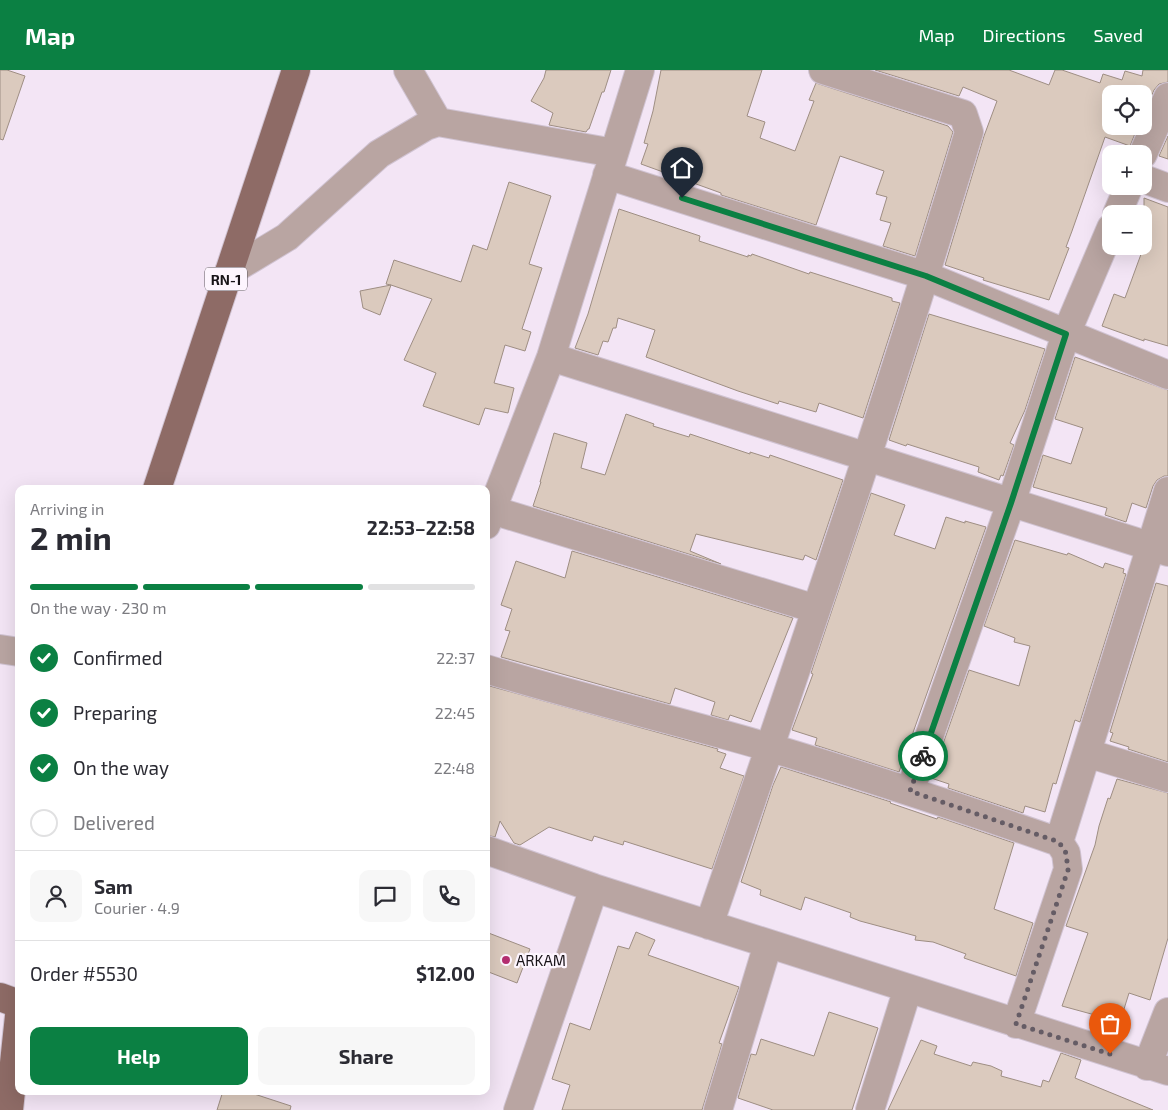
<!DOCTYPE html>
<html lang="en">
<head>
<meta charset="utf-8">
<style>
	:root { --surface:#fff; --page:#f7f7f7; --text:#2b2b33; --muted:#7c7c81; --line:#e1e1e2; --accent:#0b8043 }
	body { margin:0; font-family:"Exo 2",sans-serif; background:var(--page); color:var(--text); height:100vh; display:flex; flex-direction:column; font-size:19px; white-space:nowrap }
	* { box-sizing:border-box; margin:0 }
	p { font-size:16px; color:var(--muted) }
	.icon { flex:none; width:28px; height:28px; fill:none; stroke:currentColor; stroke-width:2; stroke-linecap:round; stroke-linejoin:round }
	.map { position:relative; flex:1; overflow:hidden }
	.details { position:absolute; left:15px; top:415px; width:475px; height:610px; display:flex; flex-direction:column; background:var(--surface); border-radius:10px; box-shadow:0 5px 20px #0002 }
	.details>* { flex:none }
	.fabs { position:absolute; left:1102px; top:15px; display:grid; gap:10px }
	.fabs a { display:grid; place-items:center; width:50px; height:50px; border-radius:10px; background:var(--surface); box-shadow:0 5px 20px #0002; font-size:25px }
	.pin { position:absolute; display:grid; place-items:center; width:42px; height:42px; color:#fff; margin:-51px -21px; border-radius:50% 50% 50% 0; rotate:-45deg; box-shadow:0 0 5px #0007 }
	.pin .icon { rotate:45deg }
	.courier { position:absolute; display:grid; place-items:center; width:50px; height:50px; margin:-25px; border:4px solid #0b8043; border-radius:50%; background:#fff; color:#222; box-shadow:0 1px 6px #0007 }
	.head em { font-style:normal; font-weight:700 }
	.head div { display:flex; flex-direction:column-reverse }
	.head { display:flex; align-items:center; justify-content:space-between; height:85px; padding:0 15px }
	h1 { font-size:32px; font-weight:700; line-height:38px }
	.bar { display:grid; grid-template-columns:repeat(4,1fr); gap:8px 5px; align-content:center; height:60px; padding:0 15px }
	.bar i { height:6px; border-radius:4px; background:var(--line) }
	.bar .on { background:var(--accent) }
	.bar p { grid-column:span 4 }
	.line { display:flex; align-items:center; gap:12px; padding:0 15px; border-top:1px solid var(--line) }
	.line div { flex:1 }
	.round { display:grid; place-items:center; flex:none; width:52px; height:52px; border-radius:10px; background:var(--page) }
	ol { padding:0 15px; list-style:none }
	li { display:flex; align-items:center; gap:15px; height:55px }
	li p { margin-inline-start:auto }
	li .icon { padding:5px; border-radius:50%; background:var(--accent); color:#fff; stroke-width:4 }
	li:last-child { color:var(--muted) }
	li i { width:28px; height:28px; border:2px solid var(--line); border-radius:50% }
	.action { display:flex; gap:10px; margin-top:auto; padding:10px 15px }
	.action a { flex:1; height:58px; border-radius:10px; background:var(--accent); color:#fff; font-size:20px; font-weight:700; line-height:58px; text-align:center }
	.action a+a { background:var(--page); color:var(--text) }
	header { display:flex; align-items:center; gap:30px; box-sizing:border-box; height:70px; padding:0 25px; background:var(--accent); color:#fff }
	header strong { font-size:24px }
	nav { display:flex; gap:28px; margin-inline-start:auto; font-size:18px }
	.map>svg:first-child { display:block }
</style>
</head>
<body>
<header>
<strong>Map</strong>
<nav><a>Map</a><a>Directions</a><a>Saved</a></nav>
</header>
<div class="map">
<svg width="1168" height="1040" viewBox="0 0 1168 1040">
	<rect width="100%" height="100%" fill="#f3e5f5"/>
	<path fill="#dbcabe" stroke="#9e8e83" d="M 0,0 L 7,0 L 25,6 L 3,70 L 0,69 Z
		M 546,0 L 611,0 L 604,22 L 602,22 L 589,59 L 588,59 L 586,62 L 549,55 L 553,43 L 531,31 L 544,8 Z
		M 661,0 L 762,0 L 747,46 L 765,52 L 760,68 L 795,81 L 814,31 L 809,30 L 816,13 L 948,56 L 953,62 L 915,186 L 883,176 L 891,153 L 880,150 L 887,127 L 876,124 L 884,101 L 840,86 L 816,155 L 721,125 L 721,123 L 641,94 L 648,74 L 644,73 L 653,41 Z
		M 875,0 L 1009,0 L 1049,15 L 1055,0 L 1062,0 L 1100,13 L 1103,4 L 1122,10 L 1125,1 L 1142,6 L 1143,0 L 1168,0 L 1168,12 L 1159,14 L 1154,20 L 1144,43 L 1144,24 L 1111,24 L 1111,56 L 1138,56 L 1130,76 L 1105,67 L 1072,161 L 1066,177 L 1069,178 L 1049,230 L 983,210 L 984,208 L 945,195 L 984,66 L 997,31 L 963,17 L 959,26 Z
		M 1168,66 L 1168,89 L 1159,86 Z
		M 509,112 L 551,126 L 529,194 L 542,198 L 522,259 L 531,262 L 525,281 L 505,275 L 494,313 L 514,318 L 508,343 L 485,338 L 479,355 L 423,336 L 436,303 L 404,290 L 432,229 L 391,215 L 380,245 L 363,238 L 360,221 L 391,215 L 386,214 L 394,190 L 461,212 L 473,175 L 487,180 Z
		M 1144,128 L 1168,137 L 1168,276 L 1144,269 L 1144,271 L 1102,256 L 1114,224 L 1125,228 L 1144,176 Z
		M 619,139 L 700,166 L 699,171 L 748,187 L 748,185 L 751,186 L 752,184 L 809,204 L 810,202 L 892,228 L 892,231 L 900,233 L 863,348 L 819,333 L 816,342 L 779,331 L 778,334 L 738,321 L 646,287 L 655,260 L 618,248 L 616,258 L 613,258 L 608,272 L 603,271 L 598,285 L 575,278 L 588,244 Z
		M 929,244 L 1045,279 L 1025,340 L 1010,373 L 1014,375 L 1003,406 L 1001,405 L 999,410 L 978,402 L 979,397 L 907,374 L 906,376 L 889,370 Z
		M 1075,287 L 1168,320 L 1168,406 L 1164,406 L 1157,410 L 1153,416 L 1146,438 L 1132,433 L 1126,452 L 1105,445 L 1107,438 L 1033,417 L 1043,385 L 1071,394 L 1083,358 L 1055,349 Z
		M 626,344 L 654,354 L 653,356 L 689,367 L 690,364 L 750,384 L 750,382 L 769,388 L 770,385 L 843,410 L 816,490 L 805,485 L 803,490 L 696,464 L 690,481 L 721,494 L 533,436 L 541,412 L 540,412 L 554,363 L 587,373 L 581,398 L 605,405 Z
		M 871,423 L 905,435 L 894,465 L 935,479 L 946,447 L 965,453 L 965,451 L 986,457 L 899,702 L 815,675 L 817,668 L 792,660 L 813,604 L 811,603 Z
		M 1015,470 L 1067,485 L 1068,483 L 1103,498 L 1105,493 L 1124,499 L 1123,503 L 1126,504 L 1080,652 L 1075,650 L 1056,714 L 1053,713 L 1045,742 L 1025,736 L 1023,743 L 948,718 L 949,714 L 931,708 L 969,600 L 1019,616 L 1030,576 L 1014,572 L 1015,568 L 984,556 Z
		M 572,481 L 793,548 L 751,652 L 730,645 L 728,650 L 711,645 L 715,632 L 675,618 L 670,634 L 501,587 L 510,561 L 505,560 L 512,539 L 501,535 L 516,491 L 565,508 Z
		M 1156,513 L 1168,516 L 1168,692 L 1128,679 L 1129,677 L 1110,671 L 1113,663 L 1110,662 Z
		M 486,615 L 718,679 L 717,681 L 726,684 L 720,698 L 744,706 L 712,799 L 624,771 L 623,775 L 594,766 L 592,771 L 549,757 L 520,775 L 514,773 L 500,751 L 495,767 L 486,765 Z
		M 781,697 L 891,732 L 890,733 L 937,749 L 938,747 L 1014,773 L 994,839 L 1033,853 L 1016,906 L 964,888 L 966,884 L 933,872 L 915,870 L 916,866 L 860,851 L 850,847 L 851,843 L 805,827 L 801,840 L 760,825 L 761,820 L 741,812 L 773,715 Z
		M 1117,709 L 1168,723 L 1168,868 L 1150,930 L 1129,923 L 1115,968 L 1091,960 L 1095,945 L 1062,936 L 1088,863 L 1066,856 L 1095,775 L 1099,756 L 1108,728 L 1110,729 Z
		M 486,862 L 530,879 L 517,913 L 486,901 Z
		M 636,862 L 655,870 L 648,885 L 739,917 L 719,973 L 722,974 L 702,1040 L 562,1040 L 570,1015 L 552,1009 L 570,953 L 590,960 L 618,876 L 629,879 Z
		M 829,942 L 878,958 L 852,1040 L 773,1040 L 738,1028 L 751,984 L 756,985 L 761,969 L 814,986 Z
		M 921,970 L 937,976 L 934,984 L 971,996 L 973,992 L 991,996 L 1002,1001 L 1001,1006 L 1041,1017 L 1043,1010 L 1049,1012 L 1061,983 L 1081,990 L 1075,1008 L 1153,1040 L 888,1040 Z
		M 223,1021 L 245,1021 L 291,1036 L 290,1040 L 217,1040 Z"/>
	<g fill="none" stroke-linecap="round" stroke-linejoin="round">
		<g stroke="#d0c3d2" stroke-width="30">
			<path id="minor" d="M 408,0 L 438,52
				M 1143,84 L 1168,27
				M 607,105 L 926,206 L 1168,305
				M 1144,109 L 1168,118
				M 1117,144 L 1129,116
				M 229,202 L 287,167 L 379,84 L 426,56 L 438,52 L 614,83
				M 551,287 L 1168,482
				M 492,440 L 816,539
				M 486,455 L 551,287 L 640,0
				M 0,579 L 19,582
				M 486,599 C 580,628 676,650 771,678 C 868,707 964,739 1059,772 L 1066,783 L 1068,799 L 1016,954
				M 1087,683 L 1168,708
				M 910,721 L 1011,433 L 1066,264 L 1111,158
				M 1059,772 L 1168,421
				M 486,780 L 594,818 L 1168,1001
				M 709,855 C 799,592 889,329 969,62 L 963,44 L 823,0
				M 1147,996 L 1168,942
				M 518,1040 L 594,818
				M 718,1040 L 768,874
				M 870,1040 L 908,918"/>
		</g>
		<g stroke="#d0c3d2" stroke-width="30">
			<path id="major" d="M 157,419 L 296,0
				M 0,927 L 19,934
				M 9,1040 L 19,946"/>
		</g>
		<use href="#minor" stroke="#b9a5a2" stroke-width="28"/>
		<use href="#major" stroke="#8e6b66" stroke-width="28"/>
	</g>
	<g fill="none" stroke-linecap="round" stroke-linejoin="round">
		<path stroke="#655c65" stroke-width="5" stroke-dasharray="0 9" d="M 923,686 L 910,721 L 1059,772 L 1066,783 L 1068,800 L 1016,954 L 1110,984"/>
		<path stroke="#0b8043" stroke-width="6" d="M 682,128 L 926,206 L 1066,264 L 1011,433 L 923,686"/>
	</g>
	<circle fill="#b42e70" stroke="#fdf5fe" stroke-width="2" cx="506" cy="890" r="5"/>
	<g text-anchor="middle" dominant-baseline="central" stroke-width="4.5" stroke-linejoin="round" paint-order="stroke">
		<rect fill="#fdf5fe" stroke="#5d575d" stroke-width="1" x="205" y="197.5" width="42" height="23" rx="4"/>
		<g font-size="14" font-weight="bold" fill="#181318">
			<text x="226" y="209">RN-1</text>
		</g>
		<g font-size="15" fill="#181318" stroke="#fdf5fe" text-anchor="start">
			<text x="516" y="890">ARKAM</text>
		</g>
	</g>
</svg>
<div class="fabs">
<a><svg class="icon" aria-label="locate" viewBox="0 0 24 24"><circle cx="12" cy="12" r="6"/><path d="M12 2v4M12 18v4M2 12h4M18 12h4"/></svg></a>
<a>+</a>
<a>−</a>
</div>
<div class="pin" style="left:1110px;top:984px;background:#ea580c"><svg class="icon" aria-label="bag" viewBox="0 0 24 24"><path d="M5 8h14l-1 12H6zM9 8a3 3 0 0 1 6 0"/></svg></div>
<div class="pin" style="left:682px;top:128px;background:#1f2937"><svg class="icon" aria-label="home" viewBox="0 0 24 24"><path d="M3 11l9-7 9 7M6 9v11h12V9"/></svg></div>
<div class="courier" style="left:923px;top:686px"><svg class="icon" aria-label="bike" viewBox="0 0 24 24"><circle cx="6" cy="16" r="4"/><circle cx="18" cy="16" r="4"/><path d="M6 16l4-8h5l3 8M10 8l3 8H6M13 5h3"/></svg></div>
<section class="details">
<div class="head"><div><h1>2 min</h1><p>Arriving in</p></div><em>22:53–22:58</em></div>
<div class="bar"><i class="on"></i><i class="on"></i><i class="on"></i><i></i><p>On the way · 230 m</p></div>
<ol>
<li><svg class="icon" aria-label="check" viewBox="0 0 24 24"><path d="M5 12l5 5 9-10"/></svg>Confirmed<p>22:37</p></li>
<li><svg class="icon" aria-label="check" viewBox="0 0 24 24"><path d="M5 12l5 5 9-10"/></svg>Preparing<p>22:45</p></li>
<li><svg class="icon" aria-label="check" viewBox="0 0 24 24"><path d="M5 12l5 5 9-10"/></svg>On the way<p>22:48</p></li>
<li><i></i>Delivered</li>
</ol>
<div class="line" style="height:90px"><a class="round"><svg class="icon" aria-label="person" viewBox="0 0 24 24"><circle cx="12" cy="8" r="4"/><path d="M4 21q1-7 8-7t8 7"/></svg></a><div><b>Sam</b><p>Courier · 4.9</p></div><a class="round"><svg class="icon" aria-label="chat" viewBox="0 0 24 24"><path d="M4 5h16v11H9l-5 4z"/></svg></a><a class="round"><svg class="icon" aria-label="phone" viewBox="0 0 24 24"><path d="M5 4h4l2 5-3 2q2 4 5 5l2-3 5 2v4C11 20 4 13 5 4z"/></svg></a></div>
<div class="line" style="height:65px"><div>Order #5530</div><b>$12.00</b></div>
<div class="action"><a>Help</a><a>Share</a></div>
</section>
</div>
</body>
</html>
